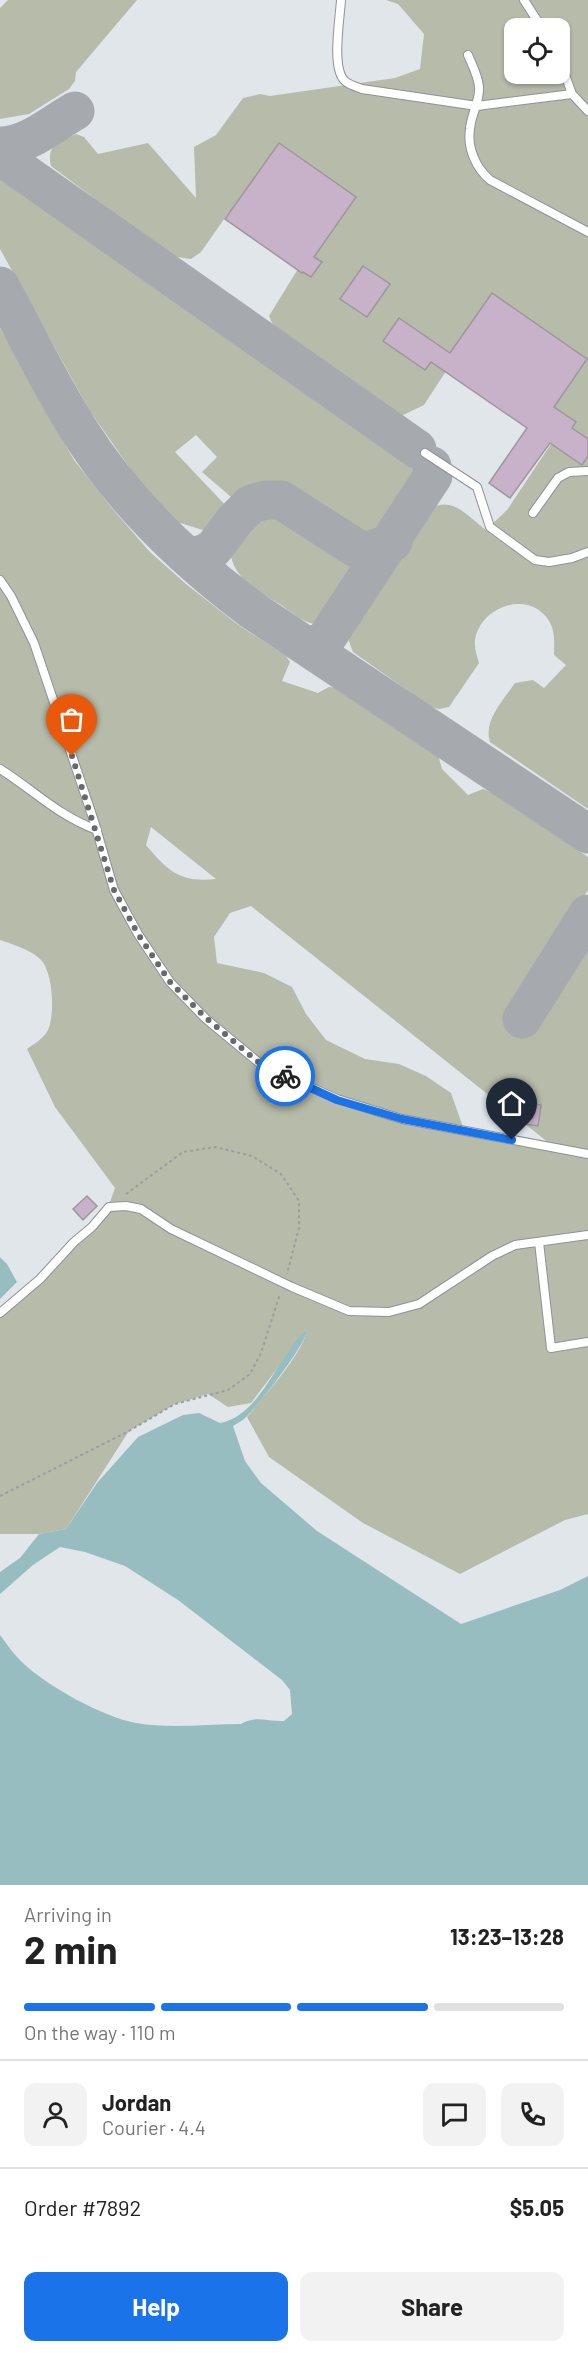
<!DOCTYPE html>
<html lang="en">
<head>
<meta charset="utf-8">
<style>
	:root { --surface:#fff; --page:#f2f2f2; --text:#222; --muted:#767676; --line:#e0e0e0; --accent:#1a73e8 }
	body { margin:0; font-family:Barlow,sans-serif; background:var(--page); color:var(--text); height:100vh; display:flex; flex-direction:column; font-size:22px; white-space:nowrap }
	* { box-sizing:border-box; margin:0 }
	p { font-size:20px; color:var(--muted) }
	.icon { flex:none; width:33px; height:33px; fill:none; stroke:currentColor; stroke-width:2; stroke-linecap:round; stroke-linejoin:round }
	.map { position:relative; height:1885px; overflow:hidden }
	.drawer { display:flex; flex-direction:column; background:var(--surface); flex:1 }
	.drawer>* { flex:none }
	.tools { position:absolute; left:504px; top:18px; display:grid; gap:12px }
	.tools a { display:grid; place-items:center; width:66px; height:66px; border-radius:12px; background:var(--surface); box-shadow:0 2px 4px #0004; font-size:30px }
	.pin { position:absolute; display:grid; place-items:center; width:51px; height:51px; color:#fff; margin:-62px -26px; border-radius:50% 50% 50% 0; rotate:-45deg; box-shadow:0 0 6px #0007 }
	.pin .icon { rotate:45deg }
	.courier { position:absolute; display:grid; place-items:center; width:60px; height:60px; margin:-30px; border:4px solid #1a73e8; border-radius:50%; background:#fff; color:#222; box-shadow:0 2px 8px #0007 }
	.summary em { font-style:normal; font-weight:700 }
	.summary div { display:flex; flex-direction:column-reverse }
	.summary { display:flex; align-items:center; justify-content:space-between; height:102px; padding:0 24px }
	h1 { font-size:39px; font-weight:700; line-height:45px }
	.bar { display:grid; grid-template-columns:repeat(4,1fr); gap:9px 6px; align-content:center; height:72px; padding:0 24px }
	.bar i { height:8px; border-radius:4px; background:var(--line) }
	.bar .on { background:var(--accent) }
	.bar p { grid-column:span 4 }
	.line { display:flex; align-items:center; gap:15px; padding:0 24px; border-top:2px solid var(--line) }
	.line div { flex:1 }
	.round { display:grid; place-items:center; flex:none; width:63px; height:63px; border-radius:12px; background:var(--page) }
	.button { display:flex; gap:12px; margin-top:auto; padding:12px 24px }
	.button a { flex:1; height:69px; border-radius:12px; background:var(--accent); color:#fff; font-size:24px; font-weight:700; line-height:69px; text-align:center }
	.button a+a { background:var(--page); color:var(--text) }
	.map>svg:first-child { display:block }
</style>
</head>
<body>
<div class="map">
<svg width="588" height="1885" viewBox="0 0 588 1885">
	<rect width="100%" height="100%" fill="#e1e6eb"/>
	<path fill="#b7bba9" fill-rule="evenodd" d="M 8,0 L 137,0 L 76,72 L 75,81 L 69,89 L 29,114 L 0,119 L 0,8 Z
		M 386,0 L 588,0 L 588,809 L 490,742 C 483,721 503,701 515,683 L 533,680 L 544,688 L 566,665 L 554,655 C 554,646 555,636 552,627 C 536,588 481,603 475,640 C 474,648 477,656 479,663 L 449,707 L 439,709 L 431,707 L 353,652 L 346,633 L 348,622 L 421,515 C 450,492 461,511 486,530 L 507,510 L 553,441 L 448,368 L 424,405 L 401,416 L 276,332 L 269,316 L 301,264 L 229,212 L 201,252 L 191,259 L 171,256 L 51,166 C 46,145 59,142 76,134 L 84,137 L 98,154 L 148,143 L 196,198 L 194,147 L 216,135 L 243,98 L 260,94 L 270,96 L 395,78 L 420,69 L 424,34 L 398,4 ZM 514,28 L 560,28 L 560,74 L 514,74 Z
		M 0,178 L 414,469 C 428,494 403,513 388,533 L 366,535 L 296,488 L 280,485 L 265,487 L 238,503 L 202,472 L 217,457 L 196,435 L 175,452 L 230,510 L 217,527 L 206,531 L 174,521 L 136,477 L 90,411 L 0,249 Z
		M 0,328 L 74,460 L 111,507 L 149,551 L 186,584 L 237,624 L 286,656 L 290,662 L 282,681 L 318,693 L 329,687 L 338,688 L 435,753 L 439,758 L 442,769 L 468,795 L 483,789 L 493,793 L 588,857 L 588,890 L 517,998 L 588,932 L 588,1514 L 565,1520 L 460,1574 L 363,1523 L 269,1457 L 247,1417 C 263,1397 304,1353 307,1329 L 251,1403 L 228,1407 L 208,1394 L 175,1404 L 129,1431 L 66,1529 L 39,1534 L 0,1534 L 0,1313 L 105,1216 L 115,1188 L 55,1107 L 27,1049 C 34,1044 44,1038 48,1030 C 55,1014 53,975 42,961 C 34,951 12,944 0,940 ZM 151,827 L 216,879 C 180,883 168,871 146,845 ZM 251,906 L 554,1147 L 464,1130 L 451,1093 L 426,1076 L 399,1064 L 365,1059 L 326,1040 L 306,1014 L 292,987 L 264,973 L 217,963 L 214,937 L 230,913 Z
		M 261,509 L 275,512 L 307,534 L 349,556 C 351,563 354,571 354,578 C 355,597 336,625 317,624 C 304,624 291,612 281,605 C 266,596 247,586 237,571 C 221,545 236,520 261,509 Z"/>
	<path fill="#98bdc0" d="M 0,1257 L 7,1264 L 17,1282 L 0,1299 Z
		M 307,1329 C 308,1342 260,1403 248,1415 C 244,1420 238,1423 233,1426 L 245,1461 L 261,1483 L 317,1531 L 461,1624 L 560,1590 L 588,1576 L 588,1885 L 0,1885 L 0,1635 C 7,1644 14,1655 23,1663 C 47,1686 103,1717 136,1723 C 170,1729 207,1724 241,1724 C 255,1715 269,1722 284,1721 L 292,1714 L 290,1690 L 282,1680 L 178,1600 L 125,1566 L 85,1552 L 60,1547 L 33,1565 L 0,1594 L 0,1572 L 20,1558 L 39,1534 L 66,1529 L 97,1483 L 138,1437 L 183,1415 L 199,1413 L 220,1423 C 261,1416 278,1354 307,1329 Z"/>
	<g fill="none" stroke-linecap="round" stroke-linejoin="round">
		<path stroke="#a6aaae" stroke-width="39" d="M 2,146 C 29,145 52,124 75,111
			M 0,156 L 417,449
			M 0,286 C 26,334 50,384 79,430 C 124,502 185,560 252,610 L 588,834
			M 193,556 L 204,554 L 214,548 L 235,520 L 251,504 L 266,500 L 281,500 L 356,548 L 369,551 L 393,542
			M 316,644 L 324,642 L 433,476 L 432,466
			M 522,1019 L 588,914"/>
	</g>
	<path fill="#c8b2c9" stroke="#9c979c" stroke-width="1.5" d="M 279,143 L 356,197 L 314,257 L 322,262 L 311,277 L 303,272 L 302,273 L 225,219 Z
		M 363,266 L 390,284 L 367,317 L 340,299 Z
		M 492,293 L 587,359 L 554,407 L 576,422 L 572,428 L 588,439 L 588,456 L 582,465 L 550,443 L 510,498 L 489,483 L 527,428 L 431,362 L 425,370 L 383,341 L 399,318 L 450,353 Z
		M 523,1102 L 541,1105 L 538,1126 L 519,1123 Z
		M 87,1196 L 97,1206 L 83,1220 L 73,1209 Z"/>
	<g fill="none" stroke-linecap="round" stroke-linejoin="round">
		<g stroke="#8e9297" stroke-width="10">
			<path id="service" d="M 341,0 C 340,18 331,69 345,81 C 349,85 357,87 362,89 L 477,106 L 572,94
				M 524,0 L 542,28
				M 468,55 C 472,65 478,75 479,87 C 480,102 471,114 470,129 C 467,148 476,168 490,180 L 588,232
				M 560,61 L 572,94 L 588,111
				M 425,453 L 477,487 L 490,527 L 535,560 L 549,562 L 572,558 L 588,552
				M 533,513 L 558,478 L 569,472 L 588,471
				M 0,580 L 11,596 L 34,643 L 94,821 L 114,890 L 138,934 L 170,982 L 206,1019 L 263,1066 L 337,1099 L 402,1119 L 588,1154
				M 0,769 C 35,791 57,815 97,830
				M 539,1242 L 551,1348 L 588,1342
				M 0,1313 L 40,1279 L 74,1242 L 92,1227 L 109,1207 L 126,1206 L 141,1209 L 171,1229 L 292,1287 L 349,1311 L 389,1312 L 419,1304 L 492,1256 L 515,1245 L 588,1235"/>
		</g>
		<path stroke="#9a9ea2" stroke-width="2" stroke-dasharray="3 3" stroke-linecap="butt" d="M 126,1194 L 183,1152 L 215,1147 L 252,1156 L 281,1174 L 299,1201 L 299,1228 L 287,1274
			M 0,1496 L 129,1431 L 175,1404 L 228,1390 L 250,1374 L 261,1353 L 280,1294"/>
		<use href="#service" stroke="#fff" stroke-width="8"/>
	</g>
	<g fill="none" stroke-linecap="round" stroke-linejoin="round">
		<path stroke="#66696c" stroke-width="6" stroke-dasharray="0 10.8" d="M 72,756 L 114,890 L 138,934 L 170,982 L 206,1018 L 263,1066 L 285,1076"/>
		<path stroke="#1a73e8" stroke-width="8" d="M 285,1076 L 337,1100 L 402,1119 L 512,1140"/>
	</g>
</svg>
<div class="tools">
<a><svg class="icon" aria-label="locate" viewBox="0 0 24 24"><circle cx="12" cy="12" r="6"/><path d="M12 2v4M12 18v4M2 12h4M18 12h4"/></svg></a>
</div>
<div class="pin" style="left:72px;top:756px;background:#ea580c"><svg class="icon" aria-label="bag" viewBox="0 0 24 24"><path d="M5 8h14l-1 12H6zM9 8a3 3 0 0 1 6 0"/></svg></div>
<div class="pin" style="left:512px;top:1140px;background:#1f2937"><svg class="icon" aria-label="home" viewBox="0 0 24 24"><path d="M3 11l9-7 9 7M6 9v11h12V9"/></svg></div>
<div class="courier" style="left:285px;top:1076px"><svg class="icon" aria-label="bike" viewBox="0 0 24 24"><circle cx="6" cy="16" r="4"/><circle cx="18" cy="16" r="4"/><path d="M6 16l4-8h5l3 8M10 8l3 8H6M13 5h3"/></svg></div>
</div>
<section class="drawer">
<div class="summary"><div><h1>2 min</h1><p>Arriving in</p></div><em>13:23–13:28</em></div>
<div class="bar"><i class="on"></i><i class="on"></i><i class="on"></i><i></i><p>On the way · 110 m</p></div>
<div class="line" style="height:108px"><a class="round"><svg class="icon" aria-label="person" viewBox="0 0 24 24"><circle cx="12" cy="8" r="4"/><path d="M4 21q1-7 8-7t8 7"/></svg></a><div><b>Jordan</b><p>Courier · 4.4</p></div><a class="round"><svg class="icon" aria-label="chat" viewBox="0 0 24 24"><path d="M4 5h16v11H9l-5 4z"/></svg></a><a class="round"><svg class="icon" aria-label="phone" viewBox="0 0 24 24"><path d="M5 4h4l2 5-3 2q2 4 5 5l2-3 5 2v4C11 20 4 13 5 4z"/></svg></a></div>
<div class="line" style="height:78px"><div>Order #7892</div><b>$5.05</b></div>
<div class="button"><a>Help</a><a>Share</a></div>
</section>
</body>
</html>
